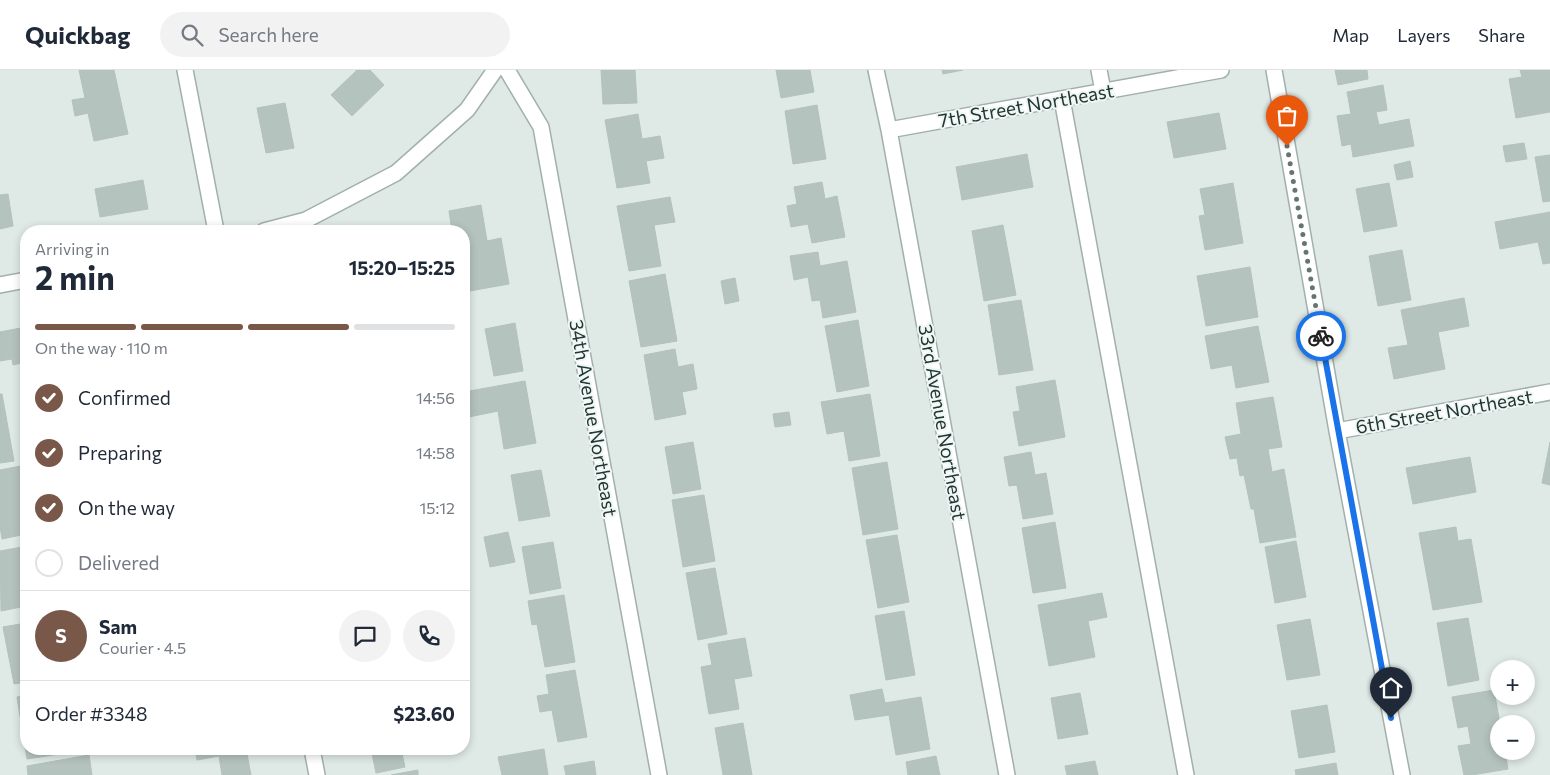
<!DOCTYPE html>
<html lang="en">
<head>
<meta charset="utf-8">
<style>
	:root { --surface:#fff; --page:#f2f2f3; --text:#1f2937; --muted:#747a83; --line:#e0e1e3; --accent:#795849 }
	body { margin:0; font-family:Commissioner,sans-serif; background:var(--page); color:var(--text); height:100vh; display:flex; flex-direction:column; font-size:19px; white-space:nowrap }
	* { box-sizing:border-box; margin:0 }
	p { font-size:16px; color:var(--muted) }
	.icon { flex:none; width:28px; height:28px; fill:none; stroke:currentColor; stroke-width:2; stroke-linecap:round; stroke-linejoin:round }
	.map { position:relative; flex:1; overflow:hidden }
	.side { position:absolute; left:20px; top:155px; width:450px; height:530px; display:flex; flex-direction:column; background:var(--surface); border-radius:20px; box-shadow:0 2px 8px #0003 }
	.side>* { flex:none }
	.controls { position:absolute; left:1490px; top:590px; display:grid; gap:10px }
	.controls a { display:grid; place-items:center; width:45px; height:45px; border-radius:50%; background:var(--surface); box-shadow:0 2px 8px #0003; font-size:25px }
	.pin { position:absolute; display:grid; place-items:center; width:42px; height:42px; color:#fff; margin:-51px -21px; border-radius:50% 50% 50% 0; rotate:-45deg; box-shadow:0 0 5px #0007 }
	.pin .icon { rotate:45deg }
	.courier { position:absolute; display:grid; place-items:center; width:50px; height:50px; margin:-25px; border:4px solid #1a73e8; border-radius:50%; background:#fff; color:#222; box-shadow:0 1px 6px #0007 }
	.head em { font-style:normal; font-weight:700 }
	.head div { display:flex; flex-direction:column-reverse }
	.head { display:flex; align-items:center; justify-content:space-between; height:85px; padding:0 15px }
	h1 { font-size:32px; font-weight:700; line-height:38px }
	.bar { display:grid; grid-template-columns:repeat(4,1fr); gap:8px 5px; align-content:center; height:60px; padding:0 15px }
	.bar i { height:6px; border-radius:4px; background:var(--line) }
	.bar .current { background:var(--accent) }
	.bar p { grid-column:span 4 }
	.line { display:flex; align-items:center; gap:12px; padding:0 15px; border-top:1px solid var(--line) }
	.line div { flex:1 }
	.round { display:grid; place-items:center; flex:none; width:52px; height:52px; border-radius:26px; background:var(--page) }
	ol { padding:0 15px; list-style:none }
	li { display:flex; align-items:center; gap:15px; height:55px }
	li p { margin-inline-start:auto }
	li .icon { padding:5px; border-radius:50%; background:var(--accent); color:#fff; stroke-width:4 }
	li:last-child { color:var(--muted) }
	li i { width:28px; height:28px; border:2px solid var(--line); border-radius:50% }
	header { display:flex; align-items:center; gap:30px; box-sizing:border-box; height:70px; padding:0 25px; background:var(--surface); border-bottom:1px solid var(--line) }
	header strong { font-size:24px }
	nav { display:flex; gap:28px; margin-inline-start:auto; font-size:18px }
	.search { width:350px; height:45px; background:var(--page); display:flex; align-items:center; gap:12px; box-sizing:border-box; padding:0 18px; border-radius:28px; color:var(--muted); font-size:19px }
	.map>svg:first-child { display:block }
</style>
</head>
<body>
<header>
<strong>Quickbag</strong>
<div class="search"><svg class="icon" aria-label="search" viewBox="0 0 24 24"><circle cx="10" cy="10" r="6"/><path d="M15 15l6 6"/></svg>Search here</div>
<nav><a>Map</a><a>Layers</a><a>Share</a></nav>
</header>
<div class="map">
<svg width="1550" height="705" viewBox="0 0 1550 705">
	<rect width="100%" height="100%" fill="#dfe9e6"/>
	<path fill="#b5c3bf" stroke="#b2c2bd" d="M 79,0 L 114,0 L 128,64 L 94,71 L 88,43 L 75,46 L 72,30 L 85,28 Z
		M 357,0 L 370,0 L 384,15 L 352,46 L 331,25 Z
		M 601,0 L 635,0 L 637,33 L 603,34 Z
		M 776,0 L 810,0 L 814,22 L 781,28 Z
		M 942,0 L 963,0 L 943,4 Z
		M 1335,0 L 1367,0 L 1368,9 L 1338,15 Z
		M 1520,0 L 1550,0 L 1550,42 L 1516,48 L 1509,9 L 1522,7 Z
		M 1383,15 L 1387,40 L 1376,42 L 1379,55 L 1409,49 L 1414,76 L 1353,87 L 1351,74 L 1342,76 L 1337,46 L 1351,44 L 1347,22 Z
		M 285,33 L 294,78 L 266,83 L 257,38 Z
		M 817,35 L 826,89 L 793,94 L 785,41 Z
		M 1219,43 L 1226,79 L 1174,88 L 1167,52 Z
		M 638,44 L 642,69 L 660,66 L 664,88 L 646,91 L 650,113 L 617,118 L 605,50 Z
		M 1524,73 L 1527,89 L 1506,92 L 1503,76 Z
		M 1027,84 L 1033,117 L 962,130 L 956,97 Z
		M 1550,85 L 1550,131 L 1543,132 L 1535,87 Z
		M 1410,91 L 1413,107 L 1397,110 L 1394,95 Z
		M 143,110 L 148,139 L 100,147 L 95,119 Z
		M 822,112 L 825,129 L 837,126 L 845,167 L 812,173 L 808,154 L 791,157 L 787,136 L 797,134 L 794,117 Z
		M 1233,113 L 1243,173 L 1205,180 L 1199,146 L 1205,145 L 1200,119 Z
		M 1389,113 L 1397,156 L 1364,162 L 1356,119 Z
		M 8,124 L 13,156 L 0,159 L 0,125 Z
		M 670,127 L 675,152 L 654,155 L 661,196 L 629,201 L 617,136 Z
		M 481,135 L 487,171 L 501,168 L 509,214 L 464,222 L 464,161 L 452,161 L 449,141 Z
		M 1550,142 L 1550,193 L 1543,194 L 1538,172 L 1500,179 L 1495,152 Z
		M 1003,155 L 1016,225 L 984,231 L 972,161 Z
		M 1402,180 L 1411,230 L 1378,236 L 1369,186 Z
		M 818,182 L 820,196 L 847,191 L 856,242 L 823,248 L 820,230 L 812,231 L 808,207 L 794,210 L 790,186 Z
		M 1250,197 L 1258,247 L 1206,256 L 1197,206 Z
		M 665,204 L 677,271 L 641,277 L 629,211 Z
		M 735,208 L 739,231 L 725,234 L 721,211 Z
		M 1464,228 L 1469,256 L 1438,262 L 1445,299 L 1394,309 L 1388,278 L 1408,275 L 1401,240 Z
		M 1021,230 L 1033,300 L 999,305 L 988,235 Z
		M 858,250 L 869,316 L 837,322 L 825,256 Z
		M 515,253 L 523,301 L 494,306 L 485,259 Z
		M 1258,256 L 1269,312 L 1236,318 L 1232,295 L 1211,299 L 1205,266 Z
		M 26,257 L 26,292 L 13,295 L 12,289 L 0,291 L 0,262 Z
		M 675,279 L 678,297 L 693,294 L 697,319 L 682,322 L 686,344 L 655,350 L 644,285 Z
		M 1055,310 L 1065,367 L 1019,376 L 1013,342 L 1020,341 L 1016,317 Z
		M 525,311 L 536,373 L 504,379 L 498,341 L 464,348 L 464,322 Z
		M 0,324 L 2,324 L 14,391 L 0,393 Z
		M 870,324 L 880,386 L 849,391 L 844,361 L 827,364 L 821,332 Z
		M 1273,327 L 1282,377 L 1268,379 L 1272,402 L 1284,399 L 1296,467 L 1260,473 L 1254,439 L 1251,439 L 1244,405 L 1240,406 L 1237,388 L 1230,389 L 1225,367 L 1241,364 L 1236,333 Z
		M 789,342 L 791,355 L 775,357 L 773,344 Z
		M 693,372 L 701,419 L 673,424 L 665,377 Z
		M 1550,372 L 1550,415 L 1542,413 Z
		M 1031,382 L 1035,405 L 1046,403 L 1053,444 L 1023,449 L 1017,415 L 1009,416 L 1004,387 Z
		M 1470,387 L 1476,422 L 1413,434 L 1406,398 Z
		M 887,392 L 898,459 L 863,465 L 852,398 Z
		M 26,395 L 26,464 L 2,469 L 0,456 L 0,400 Z
		M 541,400 L 550,446 L 519,451 L 511,405 Z
		M 704,425 L 715,491 L 683,497 L 672,430 Z
		M 1055,452 L 1066,518 L 1033,523 L 1022,458 Z
		M 1456,457 L 1458,471 L 1471,469 L 1482,532 L 1433,540 L 1419,463 Z
		M 508,462 L 515,492 L 490,497 L 484,467 Z
		M 897,465 L 909,532 L 878,538 L 866,470 Z
		M 1296,471 L 1306,527 L 1275,533 L 1265,477 Z
		M 553,472 L 561,518 L 530,524 L 522,477 Z
		M 22,477 L 26,499 L 26,536 L 1,541 L 0,481 Z
		M 715,498 L 727,564 L 698,570 L 686,503 Z
		M 1102,523 L 1107,547 L 1088,551 L 1095,587 L 1049,596 L 1038,535 Z
		M 564,525 L 575,592 L 545,597 L 537,554 L 532,555 L 528,531 Z
		M 904,541 L 915,605 L 886,610 L 875,546 Z
		M 1468,548 L 1479,610 L 1448,616 L 1437,553 Z
		M 1310,549 L 1320,605 L 1287,610 L 1277,555 Z
		M 26,553 L 26,612 L 14,614 L 3,557 Z
		M 745,568 L 752,606 L 734,609 L 739,639 L 709,644 L 701,597 L 712,595 L 708,574 Z
		M 575,600 L 587,667 L 558,672 L 552,640 L 540,642 L 537,626 L 549,624 L 546,605 Z
		M 882,619 L 885,633 L 921,627 L 930,679 L 896,685 L 889,645 L 855,650 L 850,625 Z
		M 1494,620 L 1500,654 L 1499,654 L 1499,681 L 1505,681 L 1508,699 L 1472,705 L 1464,705 L 1458,676 L 1471,674 L 1468,656 L 1458,658 L 1452,627 Z
		M 1080,623 L 1088,664 L 1058,669 L 1051,628 Z
		M 26,625 L 26,679 L 58,679 L 59,684 L 27,689 L 17,627 Z
		M 1327,635 L 1335,682 L 1299,688 L 1291,641 Z
		M 743,653 L 752,705 L 723,705 L 715,658 Z
		M 195,679 L 246,679 L 251,705 L 222,705 L 219,686 L 197,690 Z
		M 371,679 L 401,679 L 405,697 L 376,703 Z
		M 544,679 L 548,705 L 502,705 L 498,687 Z
		M 89,685 L 92,705 L 28,705 L 27,696 Z
		M 936,686 L 940,705 L 908,705 L 906,692 Z
		M 594,691 L 596,705 L 566,705 L 564,696 Z
		M 1095,691 L 1098,705 L 1067,705 L 1065,696 Z
		M 1336,693 L 1338,705 L 1296,705 L 1295,700 Z
		M 418,700 L 418,705 L 391,705 Z"/>
	<g fill="none" stroke-linecap="round" stroke-linejoin="round">
		<g stroke="#a2b0ad" stroke-width="18">
			<path id="minor" d="M 185,0 L 216,161
				M 507,0 L 541,57 L 659,705
				M 876,0 L 889,60 L 1007,705
				M 1099,0 L 1103,21
				M 1274,0 L 1337,361 L 1402,705
				M 1062,29 L 1186,705
				M 889,60 L 1221,0
				M 264,161 L 306,150 L 396,103 L 467,40 L 495,0
				M 0,215 L 26,210
				M 1337,361 L 1550,322
				M 312,679 L 317,705"/>
		</g>
		<use href="#minor" stroke="#fff" stroke-width="15"/>
	</g>
	<g fill="none" stroke-linecap="round" stroke-linejoin="round">
		<path stroke="#647572" stroke-width="5" stroke-dasharray="0 9" d="M 1287,76 L 1321,266"/>
		<path stroke="#1a73e8" stroke-width="6" d="M 1321,266 L 1391,648"/>
	</g>
	<g text-anchor="middle" dominant-baseline="central" stroke-width="4" stroke-linejoin="round" paint-order="stroke">
		<g font-size="19" fill="#213734" stroke="#eff6f3">
			<text transform="translate(1026 35) rotate(-10)">7th Street Northeast</text>
			<text transform="translate(1444 341) rotate(-10)">6th Street Northeast</text>
			<text transform="translate(594 348) rotate(80)">34th Avenue Northeast</text>
			<text transform="translate(943 352) rotate(80)">33rd Avenue Northeast</text>
		</g>
	</g>
</svg>
<div class="controls">
<a>+</a>
<a>−</a>
</div>
<div class="pin" style="left:1287px;top:76px;background:#ea580c"><svg class="icon" aria-label="bag" viewBox="0 0 24 24"><path d="M5 8h14l-1 12H6zM9 8a3 3 0 0 1 6 0"/></svg></div>
<div class="pin" style="left:1391px;top:648px;background:#1f2937"><svg class="icon" aria-label="home" viewBox="0 0 24 24"><path d="M3 11l9-7 9 7M6 9v11h12V9"/></svg></div>
<div class="courier" style="left:1321px;top:266px"><svg class="icon" aria-label="bike" viewBox="0 0 24 24"><circle cx="6" cy="16" r="4"/><circle cx="18" cy="16" r="4"/><path d="M6 16l4-8h5l3 8M10 8l3 8H6M13 5h3"/></svg></div>
<section class="side">
<div class="head"><div><h1>2 min</h1><p>Arriving in</p></div><em>15:20–15:25</em></div>
<div class="bar"><i class="current"></i><i class="current"></i><i class="current"></i><i></i><p>On the way · 110 m</p></div>
<ol>
<li><svg class="icon" aria-label="check" viewBox="0 0 24 24"><path d="M5 12l5 5 9-10"/></svg>Confirmed<p>14:56</p></li>
<li><svg class="icon" aria-label="check" viewBox="0 0 24 24"><path d="M5 12l5 5 9-10"/></svg>Preparing<p>14:58</p></li>
<li><svg class="icon" aria-label="check" viewBox="0 0 24 24"><path d="M5 12l5 5 9-10"/></svg>On the way<p>15:12</p></li>
<li><i></i>Delivered</li>
</ol>
<div class="line" style="height:90px"><b class="round" style="background:var(--accent);color:#fff">S</b><div><b>Sam</b><p>Courier · 4.5</p></div><a class="round"><svg class="icon" aria-label="chat" viewBox="0 0 24 24"><path d="M4 5h16v11H9l-5 4z"/></svg></a><a class="round"><svg class="icon" aria-label="phone" viewBox="0 0 24 24"><path d="M5 4h4l2 5-3 2q2 4 5 5l2-3 5 2v4C11 20 4 13 5 4z"/></svg></a></div>
<div class="line" style="height:65px"><div>Order #3348</div><b>$23.60</b></div>
</section>
</div>
</body>
</html>
